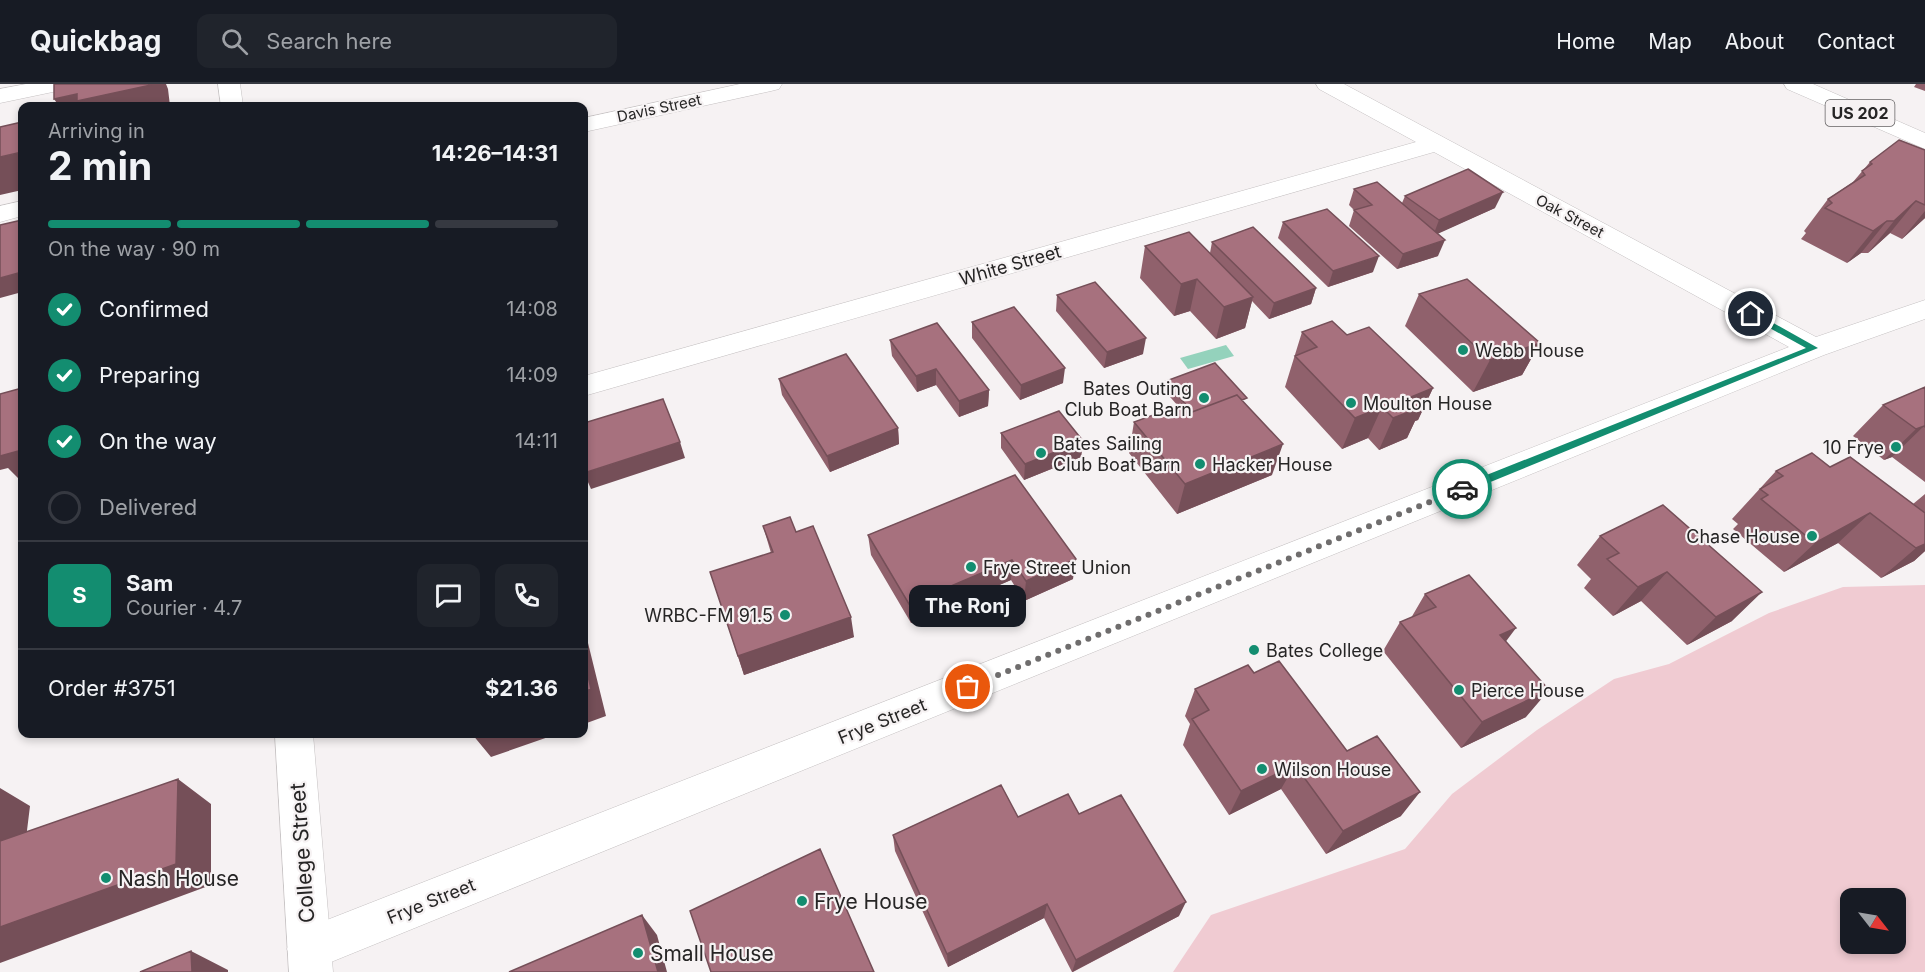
<!DOCTYPE html>
<html lang="en">
<head>
<meta charset="utf-8">
<style>
	:root { --surface:#171b24; --page:#20242c; --text:#f1f3f6; --muted:#9ea1a6; --line:#363941; --accent:#138d70 }
	body { margin:0; font-family:Inter,sans-serif; background:var(--page); color:var(--text); height:100vh; display:flex; flex-direction:column; font-size:22px; white-space:nowrap }
	* { box-sizing:border-box; margin:0 }
	p { font-size:20px; color:var(--muted) }
	.icon { flex:none; width:33px; height:33px; fill:none; stroke:currentColor; stroke-width:2; stroke-linecap:round; stroke-linejoin:round }
	.map { position:relative; flex:1; overflow:hidden }
	.details { position:absolute; left:18px; top:18px; width:570px; height:636px; display:flex; flex-direction:column; background:var(--surface); border-radius:12px; box-shadow:0 3px 9px #0003 }
	.details>* { flex:none }
	.needle { width:39px; rotate:121deg }
	.controls { position:absolute; left:1840px; top:804px; display:grid; gap:12px }
	.controls a { display:grid; place-items:center; width:66px; height:66px; border-radius:12px; background:var(--surface); box-shadow:0 3px 9px #0003; font-size:30px }
	.pin { position:absolute; display:grid; place-items:center; width:51px; height:51px; color:#fff; margin:-26px; border:3px solid #fff; border-radius:50%; box-shadow:0 2px 6px #0007 }
	.courier { position:absolute; display:grid; place-items:center; width:60px; height:60px; margin:-30px; border:4px solid #138d70; border-radius:50%; background:#fff; color:#222; box-shadow:0 2px 8px #0007 }
	.bubble { position:absolute; height:42px; border-radius:12px; background:var(--surface); box-shadow:0 3px 9px #0003; font-size:20px; font-weight:700; line-height:42px; text-align:center }
	.summary em { font-style:normal; font-weight:700 }
	.summary div { display:flex; flex-direction:column-reverse }
	.summary { display:flex; align-items:center; justify-content:space-between; height:102px; padding:0 30px }
	h1 { font-size:39px; font-weight:700; line-height:45px }
	.bar { display:grid; grid-template-columns:repeat(4,1fr); gap:9px 6px; align-content:center; height:72px; padding:0 30px }
	.bar i { height:8px; border-radius:4px; background:var(--line) }
	.bar .active { background:var(--accent) }
	.bar p { grid-column:span 4 }
	.line { display:flex; align-items:center; gap:15px; padding:0 30px; border-top:2px solid var(--line) }
	.line div { flex:1 }
	.round { display:grid; place-items:center; flex:none; width:63px; height:63px; border-radius:12px; background:var(--page) }
	ol { padding:0 30px; list-style:none }
	li { display:flex; align-items:center; gap:18px; height:66px }
	li p { margin-inline-start:auto }
	li .icon { padding:6px; border-radius:50%; background:var(--accent); color:#fff; stroke-width:4 }
	li:last-child { color:var(--muted) }
	li i { width:33px; height:33px; border:3px solid var(--line); border-radius:50% }
	header { display:flex; align-items:center; gap:36px; box-sizing:border-box; height:84px; padding:0 30px; background:var(--surface); border-bottom:2px solid var(--line) }
	header strong { font-size:28px }
	nav { display:flex; gap:33px; margin-inline-start:auto; font-size:21px }
	.search { width:420px; height:54px; background:var(--page); display:flex; align-items:center; gap:15px; box-sizing:border-box; padding:0 21px; border-radius:12px; color:var(--muted); font-size:22px }
	.map>svg:first-child { display:block }
</style>
</head>
<body>
<header>
<strong>Quickbag</strong>
<div class="search"><svg class="icon" aria-label="search" viewBox="0 0 24 24"><circle cx="10" cy="10" r="6"/><path d="M15 15l6 6"/></svg>Search here</div>
<nav><a>Home</a><a>Map</a><a>About</a><a>Contact</a></nav>
</header>
<div class="map">
<svg width="1925" height="888" viewBox="0 0 1925 888">
	<rect width="100%" height="100%" fill="#f6f2f3"/>
	<path fill="#f0cbd2" fill-rule="evenodd" d="M 1925,501 L 1925,888 L 1173,888 L 1211,831 L 1405,765 L 1452,710 L 1537,646 L 1614,595 L 1669,580 L 1769,529 L 1843,503 ZM 1851,814 L 1896,814 L 1896,860 L 1851,860 Z"/>
	<path fill="#94d2bc" d="M 1226,261 L 1234,272 L 1188,285 L 1180,274 Z"/>
	<g fill="none" stroke-linecap="round" stroke-linejoin="round">
		<g stroke="#c5c1c2" stroke-width="1">
			<path id="minor" d="M 26,0 L 70,0 L 67,5 L 0,19 L 0,5 Z
				M 740,0 L 782,0 L 779,5 L 771,7 L 584,48 L 584,34 Z
				M 1316,0 L 1344,0 L 1816,253 L 1925,216 L 1925,235 L 1824,271 L 309,887 L 294,880 L 287,865 L 294,850 L 309,843 L 1789,263 L 1434,68 L 584,312 L 584,292 L 1416,58 L 1319,5 Z
				M 22,117 L 22,132 L 0,138 L 0,122 Z"/>
		</g>
		<g stroke="#c5c1c2" stroke-width="1">
			<path id="major" d="M 218,0 L 240,0 L 243,22 L 221,22 Z
				M 275,650 L 313,650 L 333,888 L 289,888 Z"/>
		</g>
		<g stroke="#c5c1c2" stroke-width="1">
			<path id="highway" d="M 1784,0 L 1813,0 L 1925,49 L 1925,65 L 1787,5 Z"/>
		</g>
		<use href="#minor" fill="#fff" fill-rule="evenodd"/>
		<use href="#major" fill="#fff" fill-rule="evenodd"/>
		<use href="#highway" fill="#fff" fill-rule="evenodd"/>
	</g>
	<path fill="#90616c" d="M 1916,0 L 1925,0 L 1925,7 L 1914,3 Z
		M 1925,66 L 1925,134 L 1902,155 L 1890,149 L 1868,169 L 1861,169 L 1847,179 L 1801,155 L 1806,149 L 1804,147 L 1828,115 L 1853,98 L 1870,78 Z
		M 1354,105 L 1402,119 L 1405,112 L 1495,124 L 1438,149 L 1438,172 L 1397,185 L 1349,142 L 1354,126 L 1349,121 Z
		M 1283,138 L 1373,188 L 1328,203 L 1278,154 Z
		M 1212,158 L 1316,204 L 1311,220 L 1269,235 L 1252,217 L 1245,244 L 1216,255 L 1190,227 L 1174,232 L 1140,194 L 1145,162 L 1210,169 Z
		M 1419,210 L 1540,259 L 1522,291 L 1473,308 L 1405,242 Z
		M 1057,211 L 1143,270 L 1104,284 L 1056,227 Z
		M 972,238 L 1063,299 L 1020,316 L 972,254 Z
		M 1302,248 L 1347,251 L 1433,304 L 1418,336 L 1415,337 L 1407,354 L 1379,366 L 1368,354 L 1342,365 L 1285,303 Z
		M 890,256 L 989,306 L 988,322 L 959,333 L 936,301 L 917,308 L 892,272 Z
		M 779,295 L 898,344 L 899,360 L 830,388 L 782,311 Z
		M 1166,297 L 1245,319 L 1272,391 L 1177,430 L 1129,369 L 1134,338 L 1178,322 L 1164,306 Z
		M 1925,303 L 1925,398 L 1892,373 L 1884,376 L 1853,352 L 1883,321 Z
		M 1001,349 L 1083,357 L 1081,373 L 1024,396 L 1001,364 Z
		M 1830,383 L 1913,420 L 1925,410 L 1925,467 L 1914,477 L 1881,494 L 1838,459 L 1784,488 L 1733,445 L 1738,440 L 1732,435 L 1776,387 Z
		M 1015,391 L 1073,495 L 1024,517 L 1011,496 L 911,539 L 871,471 L 868,451 Z
		M 1663,421 L 1732,537 L 1687,561 L 1641,517 L 1613,532 L 1584,504 L 1591,495 L 1577,481 L 1600,452 Z
		M 763,442 L 796,448 L 854,553 L 744,591 L 710,488 L 771,469 Z
		M 1425,510 L 1506,557 L 1526,633 L 1461,664 L 1383,567 L 1400,538 L 1411,534 Z
		M 1254,589 L 1347,667 L 1401,732 L 1326,770 L 1281,705 L 1229,731 L 1183,661 L 1190,640 L 1185,632 L 1195,605 Z
		M 1079,730 L 1179,832 L 1073,888 L 1072,888 L 1044,834 L 948,883 L 895,767 L 893,751 L 1018,733 Z"/>
	<path fill="#754f58" d="M 151,0 L 166,0 L 168,5 L 170,22 L 59,22 L 54,15 L 77,10 Z
		M 22,68 L 22,106 L 0,111 L 0,73 Z
		M 1503,108 L 1495,124 L 1433,152 L 1439,136 Z
		M 1916,117 L 1890,149 L 1868,169 L 1894,137 Z
		M 1925,127 L 1925,134 L 1902,155 Z
		M 1887,137 L 1861,169 L 1847,179 L 1873,147 Z
		M 1445,156 L 1438,172 L 1397,185 L 1403,170 Z
		M 1379,172 L 1373,188 L 1328,203 L 1333,187 Z
		M 22,188 L 22,208 L 0,214 L 0,194 Z
		M 1197,195 L 1190,227 L 1174,232 L 1181,200 Z
		M 1316,204 L 1311,220 L 1269,235 L 1274,219 Z
		M 1253,213 L 1245,244 L 1216,255 L 1224,223 Z
		M 1146,254 L 1143,270 L 1104,284 L 1107,268 Z
		M 1540,259 L 1522,291 L 1473,308 L 1490,276 Z
		M 1065,284 L 1063,299 L 1020,316 L 1021,301 Z
		M 936,285 L 936,301 L 917,308 L 916,292 Z
		M 1433,304 L 1418,336 L 1415,337 L 1407,354 L 1379,366 L 1393,334 L 1411,313 Z
		M 989,306 L 988,322 L 959,333 L 959,317 Z
		M 1382,323 L 1368,354 L 1342,365 L 1355,334 Z
		M 1924,342 L 1892,373 L 1884,376 L 1916,345 Z
		M 898,344 L 899,360 L 830,388 L 827,372 Z
		M 0,346 L 22,366 L 22,398 L 8,384 L 0,386 Z
		M 1083,357 L 1081,373 L 1024,396 L 1025,380 Z
		M 680,358 L 685,374 L 591,405 L 584,389 Z
		M 1283,360 L 1272,391 L 1177,430 L 1185,400 Z
		M 1870,429 L 1838,459 L 1784,488 L 1815,459 Z
		M 1925,460 L 1925,467 L 1914,477 L 1881,494 L 1916,464 Z
		M 1076,475 L 1073,495 L 1024,517 L 1026,497 Z
		M 1012,476 L 1011,496 L 911,539 L 909,520 Z
		M 1667,488 L 1641,517 L 1613,532 L 1638,503 Z
		M 1762,508 L 1732,537 L 1687,561 L 1716,533 Z
		M 851,533 L 854,553 L 744,591 L 738,572 Z
		M 1516,544 L 1495,572 L 1500,551 Z
		M 584,551 L 588,559 L 606,632 L 584,640 Z
		M 1549,606 L 1526,633 L 1461,664 L 1482,638 Z
		M 472,650 L 557,650 L 491,673 Z
		M 1295,681 L 1281,705 L 1229,731 L 1241,707 Z
		M 178,695 L 211,720 L 211,801 L 0,879 L 0,843 Z
		M 0,704 L 30,722 L 22,787 L 0,776 Z
		M 1420,708 L 1401,732 L 1326,770 L 1343,747 Z
		M 1186,818 L 1179,832 L 1072,888 L 1076,876 Z
		M 1047,820 L 1044,834 L 948,883 L 947,870 Z
		M 642,831 L 657,851 L 667,888 L 658,888 Z
		M 191,867 L 228,886 L 228,888 L 192,888 Z"/>
	<path fill="#a7717e" stroke="#754f58" stroke-width="1.5" d="M 54,0 L 151,0 L 151,1 L 77,17 L 77,10 L 54,15 Z
		M 131,19 L 131,22 L 114,22 Z
		M 22,38 L 22,68 L 0,73 L 0,43 Z
		M 1899,56 L 1925,66 L 1925,121 L 1916,117 L 1894,137 L 1887,137 L 1873,147 L 1825,124 L 1832,119 L 1828,115 L 1865,91 L 1862,87 L 1872,80 L 1870,78 Z
		M 1468,85 L 1503,108 L 1439,136 L 1405,112 Z
		M 1377,98 L 1445,156 L 1403,170 L 1354,126 L 1372,121 L 1354,105 Z
		M 1327,125 L 1379,172 L 1333,187 L 1283,138 Z
		M 22,136 L 22,188 L 0,194 L 0,141 Z
		M 1253,143 L 1316,204 L 1274,219 L 1212,158 Z
		M 1189,148 L 1253,213 L 1224,223 L 1197,195 L 1181,200 L 1145,162 Z
		M 1467,195 L 1540,259 L 1490,276 L 1419,210 Z
		M 1095,198 L 1146,254 L 1107,268 L 1057,211 Z
		M 1014,223 L 1065,284 L 1021,301 L 972,238 Z
		M 1332,237 L 1347,251 L 1369,243 L 1433,304 L 1411,313 L 1422,323 L 1393,334 L 1382,323 L 1355,334 L 1295,272 L 1317,263 L 1302,248 Z
		M 937,239 L 989,306 L 959,317 L 936,285 L 916,292 L 890,256 Z
		M 846,270 L 898,344 L 827,372 L 779,295 Z
		M 1215,279 L 1247,314 L 1242,316 L 1237,311 L 1192,328 L 1166,297 Z
		M 1925,303 L 1925,343 L 1924,342 L 1916,345 L 1883,321 Z
		M 22,304 L 22,366 L 0,372 L 0,310 Z
		M 1237,311 L 1283,360 L 1185,400 L 1134,338 L 1183,320 L 1192,328 Z
		M 663,315 L 680,358 L 584,389 L 584,339 Z
		M 1059,327 L 1083,357 L 1025,380 L 1001,349 Z
		M 1812,369 L 1830,383 L 1850,373 L 1925,429 L 1925,460 L 1916,464 L 1870,429 L 1815,459 L 1761,415 L 1768,411 L 1760,405 L 1783,392 L 1776,387 Z
		M 1015,391 L 1076,475 L 1026,497 L 1012,476 L 909,520 L 868,451 Z
		M 1663,421 L 1762,508 L 1716,533 L 1667,488 L 1638,503 L 1607,475 L 1619,469 L 1600,452 Z
		M 790,433 L 796,448 L 813,442 L 851,533 L 738,572 L 710,488 L 773,468 L 763,442 Z
		M 1469,491 L 1516,544 L 1500,551 L 1549,606 L 1482,638 L 1400,538 L 1436,523 L 1425,510 Z
		M 584,574 L 591,605 L 584,608 Z
		M 1279,577 L 1347,667 L 1377,652 L 1420,708 L 1343,747 L 1295,681 L 1241,707 L 1192,635 L 1209,626 L 1195,605 L 1248,581 L 1254,589 Z
		M 178,695 L 176,780 L 0,843 L 0,757 Z
		M 1001,701 L 1018,733 L 1068,710 L 1079,730 L 1121,711 L 1186,818 L 1076,876 L 1047,820 L 947,870 L 893,751 Z
		M 820,765 L 874,888 L 711,888 L 690,827 Z
		M 642,831 L 658,888 L 509,888 Z
		M 191,867 L 192,888 L 140,888 Z"/>
	<path fill="#138d70" d="M 1748,228 L 1754,228 L 1818,264 L 1466,408 L 1459,408 L 1459,402 L 1806,264 L 1748,232 Z"/>
	<g fill="none" stroke-linecap="round" stroke-linejoin="round">
		<path stroke="#6f6d6d" stroke-width="6" stroke-dasharray="0 10.8" d="M 968,603 L 1462,405"/>
	</g>
	<g fill="#138d70" stroke="#f6f2f3" stroke-width="2">
		<circle cx="1463" cy="266" r="6"/>
		<circle cx="1204" cy="314" r="6"/>
		<circle cx="1351" cy="319" r="6"/>
		<circle cx="1896" cy="363" r="6"/>
		<circle cx="1041" cy="369" r="6"/>
		<circle cx="1200" cy="380" r="6"/>
		<circle cx="1812" cy="452" r="6"/>
		<circle cx="971" cy="483" r="6"/>
		<circle cx="785" cy="531" r="6"/>
		<circle cx="1254" cy="566" r="6"/>
		<circle cx="1459" cy="606" r="6"/>
		<circle cx="1262" cy="685" r="6"/>
		<circle cx="106" cy="794" r="6"/>
		<circle cx="802" cy="817" r="6"/>
		<circle cx="638" cy="869" r="6"/>
	</g>
	<g text-anchor="middle" dominant-baseline="central" stroke-width="4.5" stroke-linejoin="round" paint-order="stroke">
		<g font-size="15" fill="#262525" stroke="#f6f2f3">
			<text transform="translate(659 24) rotate(-12)">Davis Street</text>
			<text transform="translate(1570 132) rotate(28)">Oak Street</text>
		</g>
		<rect fill="#f6f2f3" stroke="#646263" stroke-width="1.5" x="1825.5" y="16" width="69" height="26" rx="4.5"/>
		<g font-size="16" font-weight="bold" fill="#262525">
			<text x="1860" y="29">US 202</text>
		</g>
		<g font-size="18" fill="#262525" stroke="#f6f2f3">
			<text transform="translate(1010 181) rotate(-16)">White Street</text>
			<text transform="translate(882 637) rotate(-22)">Frye Street</text>
			<text transform="translate(431 817) rotate(-22)">Frye Street</text>
		</g>
		<g font-size="18" fill="#262525" stroke="#f6f2f3" text-anchor="start">
			<text x="1475" y="266">Webb House</text>
			<text x="1192" y="304" text-anchor="end">Bates Outing<tspan x="1192" dy="21">Club Boat Barn</tspan></text>
			<text x="1363" y="319">Moulton House</text>
			<text x="1053" y="359">Bates Sailing<tspan x="1053" dy="21">Club Boat Barn</tspan></text>
			<text x="1884" y="363" text-anchor="end">10 Frye</text>
			<text x="1212" y="380">Hacker House</text>
			<text x="1800" y="452" text-anchor="end">Chase House</text>
			<text x="983" y="483">Frye Street Union</text>
			<text x="773" y="531" text-anchor="end">WRBC-FM 91.5</text>
			<text x="1266" y="566">Bates College</text>
			<text x="1471" y="606">Pierce House</text>
			<text x="1274" y="685">Wilson House</text>
		</g>
		<g font-size="21" fill="#262525" stroke="#f6f2f3">
			<text transform="translate(302 769) rotate(-94)">College Street</text>
		</g>
		<g font-size="21" fill="#262525" stroke="#f6f2f3" text-anchor="start">
			<text x="118" y="794">Nash House</text>
			<text x="814" y="817">Frye House</text>
			<text x="650" y="869">Small House</text>
		</g>
	</g>
</svg>
<div class="controls">
<a><svg class="needle" viewBox="-14 -14 28 28"><path d="M0-13l5 13h-10z" fill="#e53935"/><path d="M0 13l5-13h-10z" fill="#9ea1a6"/></svg></a>
</div>
<div class="pin" style="left:968px;top:603px;background:#ea580c"><svg class="icon" aria-label="bag" viewBox="0 0 24 24"><path d="M5 8h14l-1 12H6zM9 8a3 3 0 0 1 6 0"/></svg></div>
<div class="pin" style="left:1751px;top:230px;background:#1f2937"><svg class="icon" aria-label="home" viewBox="0 0 24 24"><path d="M3 11l9-7 9 7M6 9v11h12V9"/></svg></div>
<div class="courier" style="left:1462px;top:405px"><svg class="icon" aria-label="car" viewBox="0 0 24 24"><path d="M5 17H2v-5l4-1 3-4h7l3 4 3 1v5h-3M9 17h6M6 11h13"/><circle cx="7" cy="17" r="2"/><circle cx="17" cy="17" r="2"/></svg></div>
<div class="bubble" style="left:909px;top:501px;width:117px">The Ronj</div>
<section class="details">
<div class="summary"><div><h1>2 min</h1><p>Arriving in</p></div><em>14:26–14:31</em></div>
<div class="bar"><i class="active"></i><i class="active"></i><i class="active"></i><i></i><p>On the way · 90 m</p></div>
<ol>
<li><svg class="icon" aria-label="check" viewBox="0 0 24 24"><path d="M5 12l5 5 9-10"/></svg>Confirmed<p>14:08</p></li>
<li><svg class="icon" aria-label="check" viewBox="0 0 24 24"><path d="M5 12l5 5 9-10"/></svg>Preparing<p>14:09</p></li>
<li><svg class="icon" aria-label="check" viewBox="0 0 24 24"><path d="M5 12l5 5 9-10"/></svg>On the way<p>14:11</p></li>
<li><i></i>Delivered</li>
</ol>
<div class="line" style="height:108px"><b class="round" style="background:var(--accent);color:#fff">S</b><div><b>Sam</b><p>Courier · 4.7</p></div><a class="round"><svg class="icon" aria-label="chat" viewBox="0 0 24 24"><path d="M4 5h16v11H9l-5 4z"/></svg></a><a class="round"><svg class="icon" aria-label="phone" viewBox="0 0 24 24"><path d="M5 4h4l2 5-3 2q2 4 5 5l2-3 5 2v4C11 20 4 13 5 4z"/></svg></a></div>
<div class="line" style="height:78px"><div>Order #3751</div><b>$21.36</b></div>
</section>
</div>
</body>
</html>
